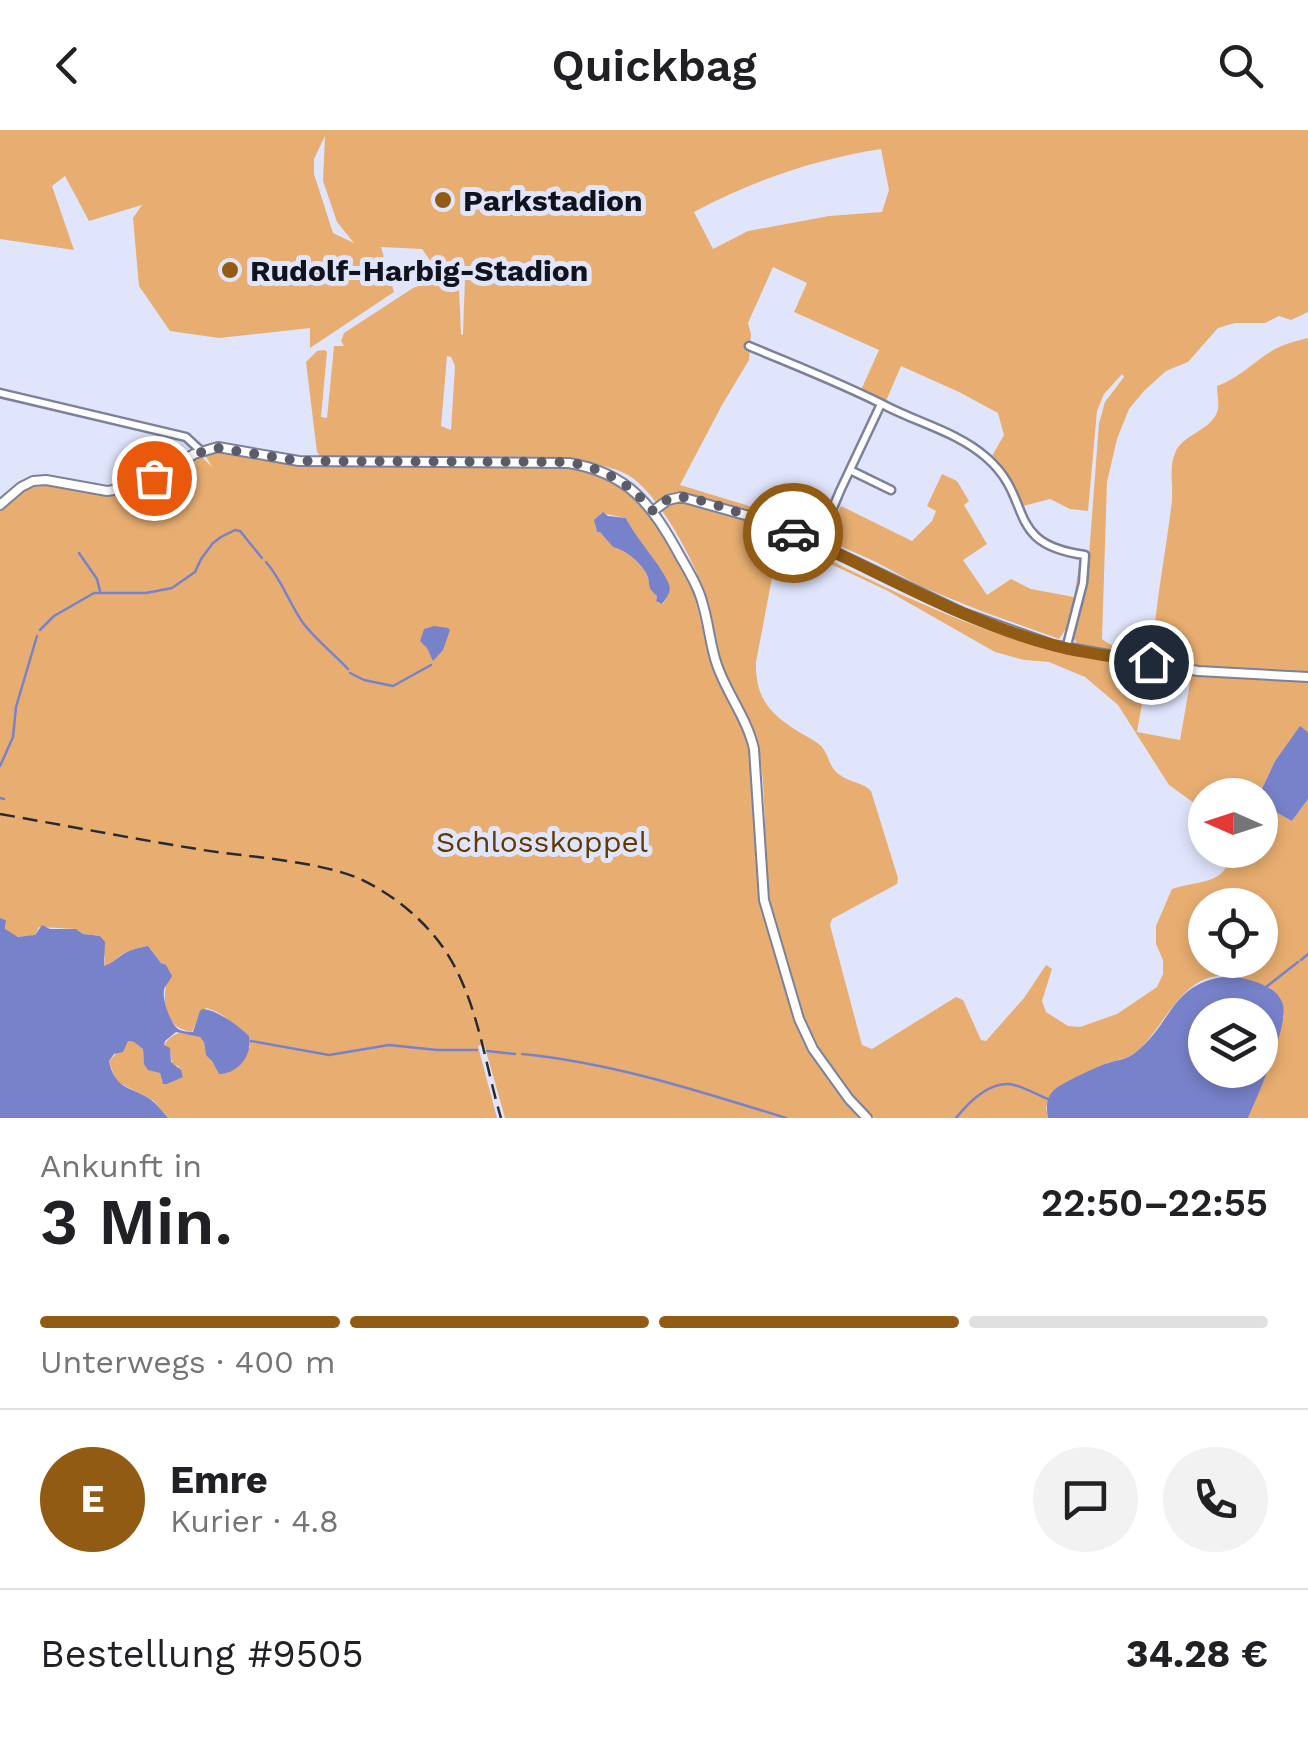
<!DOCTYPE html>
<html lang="de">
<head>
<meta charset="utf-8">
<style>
	:root { --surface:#fff; --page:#f2f2f2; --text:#202124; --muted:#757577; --line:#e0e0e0; --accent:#925b13 }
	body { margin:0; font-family:"Work Sans",sans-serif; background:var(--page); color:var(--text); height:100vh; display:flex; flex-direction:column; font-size:38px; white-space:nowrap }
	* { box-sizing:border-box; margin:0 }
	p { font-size:32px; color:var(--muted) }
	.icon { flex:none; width:55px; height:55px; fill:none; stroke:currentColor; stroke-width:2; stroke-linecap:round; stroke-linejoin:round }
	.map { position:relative; height:988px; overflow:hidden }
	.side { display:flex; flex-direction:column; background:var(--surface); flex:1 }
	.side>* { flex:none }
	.needle { width:65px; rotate:273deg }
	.fabs { position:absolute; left:1188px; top:648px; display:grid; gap:20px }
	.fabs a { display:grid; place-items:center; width:90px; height:90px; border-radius:50%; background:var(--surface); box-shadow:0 5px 15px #0003; font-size:50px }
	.pin { position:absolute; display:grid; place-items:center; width:85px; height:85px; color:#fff; margin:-42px; border:5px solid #fff; border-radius:50%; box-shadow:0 2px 10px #0007 }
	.courier { position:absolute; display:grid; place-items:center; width:100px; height:100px; margin:-50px; border:8px solid #925b13; border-radius:50%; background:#fff; color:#222; box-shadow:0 2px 12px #0007 }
	.summary em { font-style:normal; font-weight:600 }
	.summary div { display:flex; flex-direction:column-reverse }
	.summary { display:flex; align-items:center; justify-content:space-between; height:170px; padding:0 40px }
	h1 { font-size:65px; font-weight:600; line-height:75px }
	.bar { display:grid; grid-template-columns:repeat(4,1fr); gap:15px 10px; align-content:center; height:120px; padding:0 40px }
	.bar i { height:12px; border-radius:8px; background:var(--line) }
	.bar .on { background:var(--accent) }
	.bar p { grid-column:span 4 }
	.line { display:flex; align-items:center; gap:25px; padding:0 40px; border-top:2px solid var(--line) }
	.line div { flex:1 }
	.round { display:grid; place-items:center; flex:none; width:105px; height:105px; border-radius:52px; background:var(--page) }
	header { display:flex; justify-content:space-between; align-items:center; height:130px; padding:0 40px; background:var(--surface); font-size:45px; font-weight:600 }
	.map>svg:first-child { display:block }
</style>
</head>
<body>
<header><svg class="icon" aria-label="back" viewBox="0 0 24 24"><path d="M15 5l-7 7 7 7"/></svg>Quickbag<svg class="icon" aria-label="search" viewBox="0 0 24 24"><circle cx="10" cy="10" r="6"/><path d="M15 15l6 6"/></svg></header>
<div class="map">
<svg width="1308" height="988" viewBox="0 0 1308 988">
	<rect width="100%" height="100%" fill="#e1e5fc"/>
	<path fill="#e8ae71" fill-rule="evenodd" d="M 0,0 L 1308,0 L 1308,182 L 1291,190 L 1279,186 L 1265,193 L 1235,193 L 1218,198 L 1188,232 L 1166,241 L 1144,261 L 1129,279 L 1117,309 L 1107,352 L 1102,509 C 1113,518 1132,523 1146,520 L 1154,504 C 1158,459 1167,414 1172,370 C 1173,355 1169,337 1175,323 C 1183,303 1213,301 1218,279 C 1219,272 1217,263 1217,256 C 1243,246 1254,231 1275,219 C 1286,213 1297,211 1308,208 L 1308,602 L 1300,597 L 1275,631 L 1259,665 L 1205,665 L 1205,681 L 1169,655 L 1118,575 L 1085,547 L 1049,532 L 1024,530 L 995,522 L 888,461 L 788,414 L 783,416 L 775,432 L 756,532 C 755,568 770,584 799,602 C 806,606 814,610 820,615 C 831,626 827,638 843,647 C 853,653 862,652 871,661 L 898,748 L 897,754 L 832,789 L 830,795 L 862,915 L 872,919 L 956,867 L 963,870 L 981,910 L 986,911 L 1024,868 L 1046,835 L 1052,839 L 1042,871 L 1046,882 L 1068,896 L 1080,897 L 1117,884 L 1157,857 L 1163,844 L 1163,830 L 1156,814 L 1156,796 L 1172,759 C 1195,750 1232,756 1228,720 L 1260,720 L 1260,667 L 1268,678 L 1292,691 L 1308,669 L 1308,988 L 1248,988 L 1284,886 C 1283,865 1273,861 1255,855 C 1248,853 1241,849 1233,847 C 1186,837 1166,894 1139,920 C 1128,930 1116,929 1103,935 C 1083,945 1065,964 1046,977 L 1048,988 L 874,988 C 851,967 829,938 813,910 C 800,886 794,857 786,831 C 780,809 772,787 769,764 C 763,719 767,672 760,627 C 756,593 733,568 723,536 C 715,514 714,491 707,469 C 696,435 658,359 624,343 C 603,334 581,330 558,327 L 320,326 L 317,322 L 306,232 L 317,221 L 325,220 L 327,222 L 321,287 L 327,288 L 334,216 L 344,216 L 341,211 L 344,203 L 413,158 L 439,148 L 446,154 L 459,157 L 461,204 L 463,205 L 465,146 L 580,138 L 586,131 L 439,143 L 422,119 L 381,117 L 394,162 L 310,218 L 310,198 L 219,208 L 170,201 L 139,156 L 133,88 L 142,75 L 89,91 L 65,46 L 52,56 L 74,120 L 0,109 ZM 325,6 L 323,51 L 337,92 L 354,113 L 333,103 L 314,44 L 314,29 ZM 881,19 L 889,60 L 882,82 L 829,86 L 748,101 L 713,119 L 694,82 C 751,51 816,29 881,19 ZM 773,137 L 807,153 L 794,182 L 879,220 L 861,260 L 886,271 L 901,236 L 959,262 L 998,283 L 1004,305 L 992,326 L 1012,351 L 1023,376 L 1050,369 L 1070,379 L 1088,381 L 1097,281 L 1104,264 L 1122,244 L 1124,247 L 1105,272 L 1099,293 L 1089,426 L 1074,509 L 1078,515 L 1184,531 L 1182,545 L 1191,547 L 1180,610 L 1137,602 L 1148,539 C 1100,529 1051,521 1005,506 C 929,481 857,443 786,409 L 788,404 L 813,415 L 820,398 L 812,398 L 746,375 L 680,355 L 722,275 L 749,230 L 751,204 L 748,193 ZM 447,226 L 451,227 L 455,236 L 451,300 L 441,296 ZM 1205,775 L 1260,775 L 1260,830 L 1205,830 Z
		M 219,322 L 299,336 L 568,338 L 607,348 L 631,365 L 649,384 L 693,460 L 714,543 L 743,599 L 749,620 L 759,771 L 794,891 L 808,922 L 845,972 L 860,988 L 505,988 L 484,914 L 478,916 L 497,988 L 168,988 L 154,971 L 116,951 L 109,931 L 128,911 L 135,912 L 143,919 L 144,933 L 160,943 L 162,951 L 167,954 L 183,946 L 178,936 L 172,934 L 170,921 L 164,915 C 171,903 187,897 200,907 C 207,913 203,915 206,922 C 207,925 214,933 215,936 L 250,918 L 249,906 C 235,896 223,882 206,878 L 198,888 L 192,902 C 160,897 163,868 168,842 L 148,816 C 141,817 128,820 121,825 C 114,830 113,834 104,836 L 105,828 L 100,806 L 83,804 L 76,799 L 39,797 L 35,805 C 24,810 14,807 5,799 L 6,790 L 0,788 L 0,381 C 7,374 15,366 24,361 C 49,346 98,369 132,361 C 157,355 178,337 201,326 L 212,337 L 205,325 ZM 601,383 L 626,388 C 632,404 670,445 669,458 C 669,465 666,468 663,474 L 656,471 L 657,466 C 646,456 652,454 646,443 C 639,431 627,420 613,416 L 600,402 L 597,402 L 595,395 Z
		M 942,344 L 957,351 L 969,371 L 964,375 L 987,414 L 963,430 L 987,465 L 1011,449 L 1031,459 L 1074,467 L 1080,431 C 1081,456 1075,489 1059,509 L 981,481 L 920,456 L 874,431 L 826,410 L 826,406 L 841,376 L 912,411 L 932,391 L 936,381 L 927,376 Z"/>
	<path fill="#7882ca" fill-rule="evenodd" d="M 603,382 L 608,386 L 626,388 C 633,405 670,445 670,459 C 669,465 665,470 662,474 L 656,471 L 657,466 C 645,456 652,454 646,443 C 639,431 626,420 613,417 L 600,402 L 597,402 L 594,390 Z
		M 434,496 L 448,498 L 450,500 L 443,520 L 433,531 L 427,518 L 420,511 L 424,499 Z
		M 1300,596 L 1308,602 L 1308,669 L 1292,691 L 1268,678 L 1259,665 L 1275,631 Z
		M 0,788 L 6,790 L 5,799 L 18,807 L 35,805 L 42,795 L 50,799 L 76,799 L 83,804 L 100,806 L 105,812 L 104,836 C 113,833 114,830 122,825 C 128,820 141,817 148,816 L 161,833 L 166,835 L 172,846 C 170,851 165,855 164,860 C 162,869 170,892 177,898 C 179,901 189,902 193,902 L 200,881 L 202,879 C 216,879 239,896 249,906 C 253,925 238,944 219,944 L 212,931 L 206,925 L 204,912 L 200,907 L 176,902 L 165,911 L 164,915 L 170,918 L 171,932 L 181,940 L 183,947 L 167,954 L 163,954 L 160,943 L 148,940 L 144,934 L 143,919 L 134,912 L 128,911 L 123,922 L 114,924 L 109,931 C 115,959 129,956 150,969 C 157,974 162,981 168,988 L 0,988 Z
		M 1230,846 C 1248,849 1278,855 1283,875 C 1289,895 1257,967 1248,988 L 1048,988 C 1046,977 1046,967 1055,959 C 1066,951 1092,939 1105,934 C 1116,930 1126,930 1135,923 C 1174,892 1170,852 1230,846 ZM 1205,885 L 1260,885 L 1260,940 L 1205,940 Z"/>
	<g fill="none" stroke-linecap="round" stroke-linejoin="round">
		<path stroke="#7882ca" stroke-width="2.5" d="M 79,423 L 97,449 L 100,461
			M 266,432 C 282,450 289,473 303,493 C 316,510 333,523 348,539
			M 40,500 L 54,486 L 94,463 L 146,463 L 172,458 L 195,442 L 201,429 L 213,413 L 221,407 L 235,400 L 240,401 L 262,428
			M 350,543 L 364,550 L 393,556 L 431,535
			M 0,636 L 13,607 L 16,577 L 37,506
			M 0,668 L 4,669
			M 1301,830 L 1308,824
			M 1266,857 L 1298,832
			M 251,911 L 329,925 L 389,915 L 437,920 L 477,920
			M 487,921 L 515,924
			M 522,924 C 613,933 699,961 786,988
			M 956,988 C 968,973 988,953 1009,954 C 1021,955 1037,965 1048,969"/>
		<g stroke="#7c819a" stroke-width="11">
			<path id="minor" d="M 749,216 C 794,235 841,253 884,275 C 918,293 958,302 987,328 C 1035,370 1003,414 1085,425 L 1083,453 L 1066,519
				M 0,263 L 186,307 L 201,321
				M 850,340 L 891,360
				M 818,414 L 840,361 L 881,274"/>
		</g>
		<g stroke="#7c819a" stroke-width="12">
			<path id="tertiary" d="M 653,381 L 668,370 L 681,367 L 756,388 L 818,414 L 963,483 L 1053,515 L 1198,541 L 1308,547"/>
		</g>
		<g stroke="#7c819a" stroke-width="12">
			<path id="secondary" d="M 0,375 L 21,357 L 33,351 L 46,350 L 107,361 L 127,358 L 154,348 L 194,324 L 218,317 L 299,331 L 569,333 C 629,343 652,375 680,426 C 689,442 699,458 703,475 C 709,495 710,515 717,535 C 727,564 747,588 754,619 L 764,770 L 799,889 L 813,919 L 849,969 L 867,988"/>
		</g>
		<use href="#minor" stroke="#fff" stroke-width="6"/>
		<use href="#tertiary" stroke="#fff" stroke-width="8"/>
		<use href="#secondary" stroke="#fff" stroke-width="8"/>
		<path stroke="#272933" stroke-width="2.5" stroke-dasharray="15 8" stroke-linecap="butt" d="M 0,684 C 68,696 135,709 203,720 C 248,727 319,731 360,749 C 392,764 421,787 442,816 C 477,865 484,931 501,988"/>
	</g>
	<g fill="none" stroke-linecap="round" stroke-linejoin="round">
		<path stroke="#5a5c6a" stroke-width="10" stroke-dasharray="0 18" d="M 154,348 L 194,324 L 218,318 L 299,331 L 568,332 C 605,339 629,353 653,381 C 659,376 666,369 674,367 C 692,363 773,395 793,403"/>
		<path stroke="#925b13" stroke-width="12" d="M 793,403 C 879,441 961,491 1053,515 C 1085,524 1118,527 1151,532"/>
	</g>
	<g fill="#925b13" stroke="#e1e5fc" stroke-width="4">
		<circle cx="443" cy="70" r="10"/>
		<circle cx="230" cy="140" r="10"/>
	</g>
	<g text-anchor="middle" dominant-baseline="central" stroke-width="10" stroke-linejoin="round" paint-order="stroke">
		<g font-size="30" font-weight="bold" fill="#11131c" stroke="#e1e5fc" text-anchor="start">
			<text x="463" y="70">Parkstadion</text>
			<text x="250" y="140">Rudolf-Harbig-Stadion</text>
		</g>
		<g font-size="30" fill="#603902" stroke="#e1e5fc">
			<text x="542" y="711">Schlosskoppel</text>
		</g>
	</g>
</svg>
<div class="fabs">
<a><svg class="needle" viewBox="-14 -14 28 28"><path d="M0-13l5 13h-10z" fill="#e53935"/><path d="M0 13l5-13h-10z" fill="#757577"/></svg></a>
<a><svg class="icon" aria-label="locate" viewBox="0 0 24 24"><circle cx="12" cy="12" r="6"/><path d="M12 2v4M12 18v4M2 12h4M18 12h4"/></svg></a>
<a><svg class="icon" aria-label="layers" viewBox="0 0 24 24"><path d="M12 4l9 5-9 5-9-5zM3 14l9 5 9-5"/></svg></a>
</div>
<div class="pin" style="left:154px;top:348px;background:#ea580c"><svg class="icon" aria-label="bag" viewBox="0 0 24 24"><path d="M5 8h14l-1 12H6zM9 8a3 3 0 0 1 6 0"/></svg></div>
<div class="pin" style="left:1151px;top:532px;background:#1f2937"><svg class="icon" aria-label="home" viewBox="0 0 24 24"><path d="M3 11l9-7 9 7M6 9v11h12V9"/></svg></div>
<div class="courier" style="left:793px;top:403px"><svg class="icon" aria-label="car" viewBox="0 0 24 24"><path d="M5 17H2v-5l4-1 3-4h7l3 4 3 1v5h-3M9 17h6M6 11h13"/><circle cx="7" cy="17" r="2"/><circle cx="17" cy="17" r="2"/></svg></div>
</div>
<section class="side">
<div class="summary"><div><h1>3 Min.</h1><p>Ankunft in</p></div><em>22:50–22:55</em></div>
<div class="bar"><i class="on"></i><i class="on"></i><i class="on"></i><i></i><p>Unterwegs · 400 m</p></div>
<div class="line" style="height:180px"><b class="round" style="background:var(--accent);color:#fff">E</b><div><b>Emre</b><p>Kurier · 4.8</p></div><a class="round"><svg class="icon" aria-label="chat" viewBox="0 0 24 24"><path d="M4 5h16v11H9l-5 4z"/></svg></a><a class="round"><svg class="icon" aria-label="phone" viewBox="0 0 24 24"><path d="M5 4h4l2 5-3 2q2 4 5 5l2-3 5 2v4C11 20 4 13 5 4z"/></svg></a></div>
<div class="line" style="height:130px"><div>Bestellung #9505</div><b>34.28 €</b></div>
</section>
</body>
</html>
